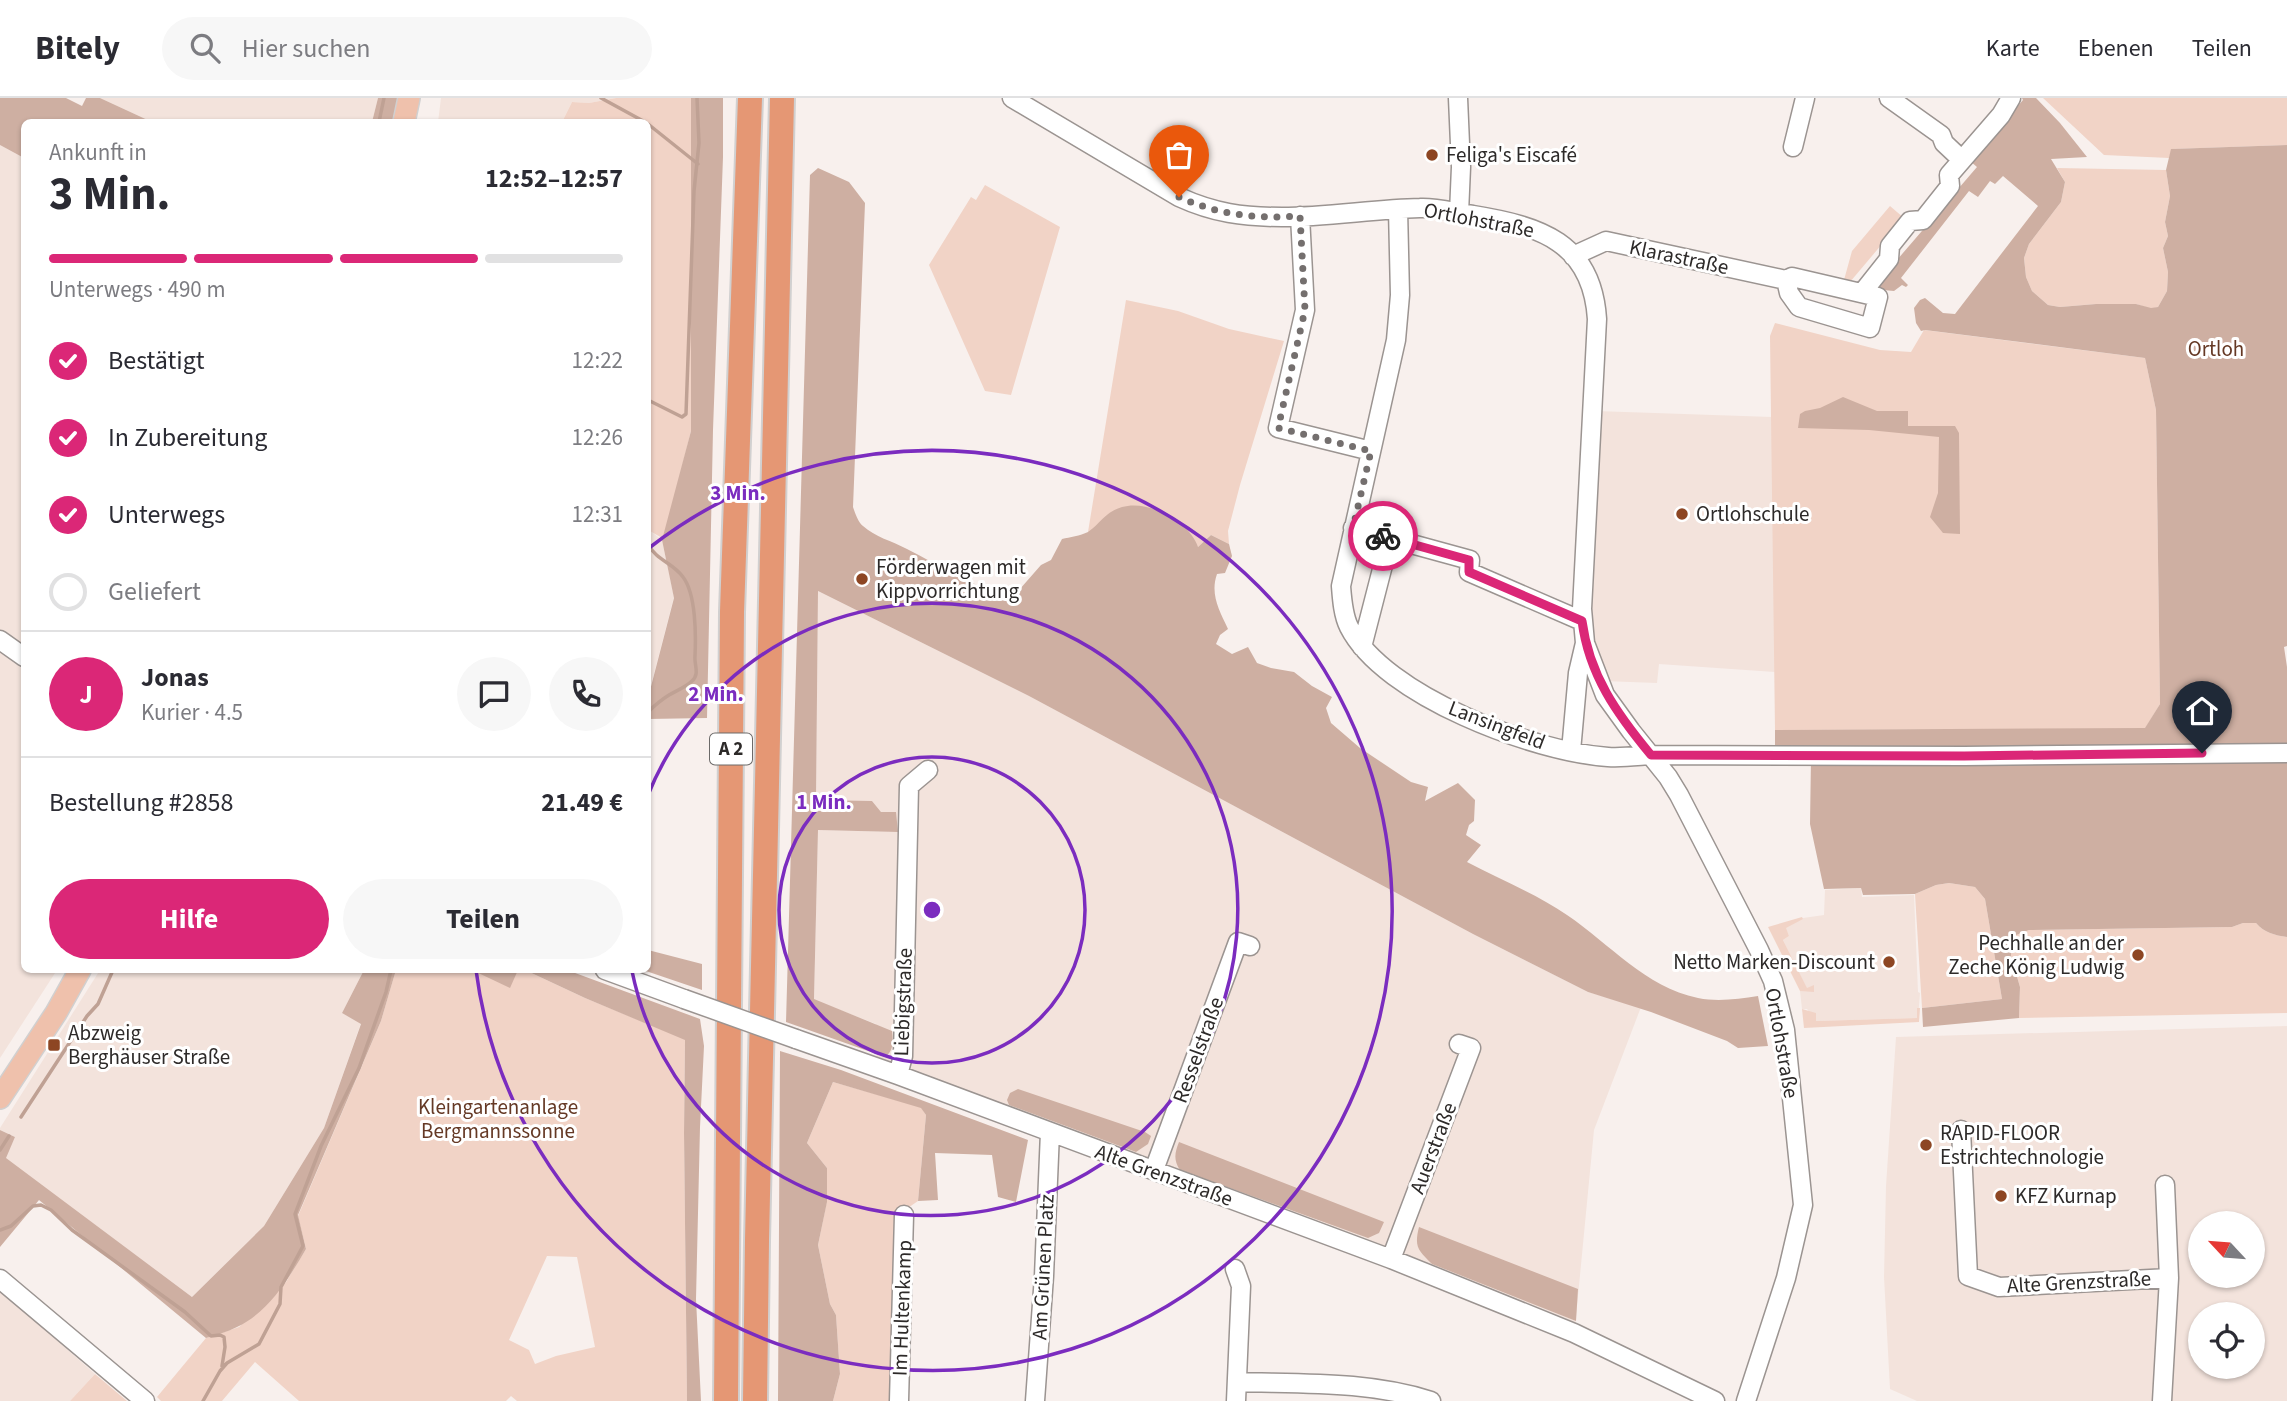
<!DOCTYPE html>
<html lang="de">
<head>
<meta charset="utf-8">
<style>
	:root { --surface:#fff; --page:#f7f7f7; --text:#2b2b33; --muted:#7c7c81; --line:#e1e1e2; --accent:#db2777 }
	body { margin:0; font-family:"Source Sans 3",sans-serif; background:var(--page); color:var(--text); height:100vh; display:flex; flex-direction:column; font-size:26px; white-space:nowrap }
	* { box-sizing:border-box; margin:0 }
	p { font-size:23px; color:var(--muted) }
	.icon { flex:none; width:38px; height:38px; fill:none; stroke:currentColor; stroke-width:2; stroke-linecap:round; stroke-linejoin:round }
	.map { position:relative; flex:1; overflow:hidden }
	.panel { position:absolute; left:21px; top:21px; width:630px; height:854px; display:flex; flex-direction:column; background:var(--surface); border-radius:10px; box-shadow:0 2px 5px #0004 }
	.panel>* { flex:none }
	.needle { width:46px; rotate:296deg }
	.tools { position:absolute; left:2188px; top:1113px; display:grid; gap:14px }
	.tools a { display:grid; place-items:center; width:77px; height:77px; border-radius:50%; background:var(--surface); box-shadow:0 2px 5px #0004; font-size:35px }
	.pin { position:absolute; display:grid; place-items:center; width:60px; height:60px; color:#fff; margin:-72px -30px; border-radius:50% 50% 50% 0; rotate:-45deg; box-shadow:0 0 7px #0007 }
	.pin .icon { rotate:45deg }
	.courier { position:absolute; display:grid; place-items:center; width:70px; height:70px; margin:-35px; border:5px solid #db2777; border-radius:50%; background:#fff; color:#222; box-shadow:0 2px 9px #0007 }
	.head em { font-style:normal; font-weight:700 }
	.head div { display:flex; flex-direction:column-reverse }
	.head { display:flex; align-items:center; justify-content:space-between; height:119px; padding:0 28px }
	h1 { font-size:46px; font-weight:700; line-height:52px }
	.bar { display:grid; grid-template-columns:repeat(4,1fr); gap:10px 7px; align-content:center; height:84px; padding:0 28px }
	.bar i { height:9px; border-radius:5px; background:var(--line) }
	.bar .on { background:var(--accent) }
	.bar p { grid-column:span 4 }
	.line { display:flex; align-items:center; gap:18px; padding:0 28px; border-top:2px solid var(--line) }
	.line div { flex:1 }
	.round { display:grid; place-items:center; flex:none; width:74px; height:74px; border-radius:37px; background:var(--page) }
	ol { padding:0 28px; list-style:none }
	li { display:flex; align-items:center; gap:21px; height:77px }
	li p { margin-inline-start:auto }
	li .icon { padding:7px; border-radius:50%; background:var(--accent); color:#fff; stroke-width:4 }
	li:last-child { color:var(--muted) }
	li i { width:38px; height:38px; border:4px solid var(--line); border-radius:50% }
	.button { display:flex; gap:14px; margin-top:auto; padding:14px 28px }
	.button a { flex:1; height:80px; border-radius:42px; background:var(--accent); color:#fff; font-size:28px; font-weight:700; line-height:80px; text-align:center }
	.button a+a { background:var(--page); color:var(--text) }
	header { display:flex; align-items:center; gap:42px; box-sizing:border-box; height:98px; padding:0 35px; background:var(--surface); border-bottom:2px solid var(--line) }
	header strong { font-size:33px }
	nav { display:flex; gap:38px; margin-inline-start:auto; font-size:24px }
	.search { width:490px; height:63px; background:var(--page); display:flex; align-items:center; gap:18px; box-sizing:border-box; padding:0 24px; border-radius:38px; color:var(--muted); font-size:26px }
	.map>svg:first-child { display:block }
</style>
</head>
<body>
<header>
<strong>Bitely</strong>
<div class="search"><svg class="icon" aria-label="search" viewBox="0 0 24 24"><circle cx="10" cy="10" r="6"/><path d="M15 15l6 6"/></svg>Hier suchen</div>
<nav><a>Karte</a><a>Ebenen</a><a>Teilen</a></nav>
</header>
<div class="map">
<svg width="2287" height="1303" viewBox="0 0 2287 1303">
	<rect width="100%" height="100%" fill="#f8f0ed"/>
	<path fill="#f3e3dc" fill-rule="evenodd" d="M 100,0 L 378,0 L 372,24 L 152,24 Z
		M 441,0 L 616,0 L 589,5 L 572,4 L 562,24 L 438,24 Z
		M 0,47 L 24,60 L 24,872 L 57,872 L 0,960 Z
		M 1596,313 L 1772,319 L 1775,574 L 1659,566 L 1657,585 L 1603,583 L 1587,545 Z
		M 648,431 L 662,442 L 674,499 L 648,599 Z
		M 818,493 L 1029,598 L 1473,836 L 1588,894 L 1641,909 L 1594,1032 L 1575,1229 L 877,968 L 876,926 L 814,902 L 818,732 L 897,734 L 872,703 L 816,703 Z
		M 1861,790 L 1862,799 L 1914,797 L 1918,894 L 1920,895 L 1918,920 L 1816,923 L 1807,911 L 1802,911 L 1800,893 L 1813,893 L 1813,888 L 1807,891 L 1783,842 L 1789,838 L 1785,830 L 1803,820 L 1824,817 L 1825,792 Z
		M 100,872 L 364,872 L 342,915 L 361,925 L 324,1030 L 264,1128 L 192,1199 L 5,1060 L 15,1039 L 0,1032 L 0,1030 Z
		M 2287,928 L 2287,1303 L 1917,1303 L 1890,1291 L 1884,1179 L 1886,1088 L 1896,939 ZM 2200,1125 L 2252,1125 L 2252,1178 L 2200,1178 ZM 2200,1216 L 2252,1216 L 2252,1269 L 2200,1269 Z
		M 0,1192 L 95,1276 L 70,1303 L 0,1303 Z"/>
	<path fill="#f1d3c6" fill-rule="evenodd" d="M 616,0 L 691,0 L 691,333 L 664,441 L 648,432 L 648,24 L 562,24 L 572,4 L 589,5 Z
		M 2043,0 L 2287,0 L 2287,47 L 2172,51 L 2169,60 L 2104,57 Z
		M 2057,70 L 2166,72 L 2170,98 L 2165,124 L 2168,138 L 2163,150 L 2168,174 L 2167,193 L 2158,209 L 2151,211 L 2136,206 L 2096,206 L 2060,209 L 2048,207 L 2032,193 L 2026,179 L 2024,160 L 2029,146 L 2061,104 L 2065,84 Z
		M 985,87 L 1060,129 L 1011,297 L 985,293 L 929,167 L 971,99 L 976,102 Z
		M 1890,108 L 1904,120 L 1850,184 L 1844,182 L 1852,153 Z
		M 1126,202 L 1178,213 L 1229,231 L 1284,243 L 1240,387 L 1228,433 L 1229,446 L 1211,437 L 1198,449 L 1088,434 Z
		M 1775,225 L 1880,252 L 1911,254 L 1924,232 L 2145,260 L 2156,312 L 2160,606 L 2145,631 L 1775,632 L 1770,238 Z
		M 1949,785 L 1975,789 L 1985,801 L 2002,901 L 1922,910 L 1915,796 L 1936,787 Z
		M 1802,819 L 1803,821 L 1786,830 L 1789,838 L 1783,842 L 1807,890 L 1814,887 L 1814,894 L 1800,893 L 1768,829 Z
		M 2243,825 L 2256,825 C 2265,835 2274,837 2287,839 L 2287,915 L 2019,920 L 2020,889 L 2011,858 L 2011,838 L 2029,832 L 2232,829 Z
		M 396,872 L 525,872 L 585,900 L 685,941 L 684,1035 L 687,1303 L 517,1303 L 511,1298 L 506,1303 L 299,1303 L 255,1264 L 222,1303 L 161,1303 L 157,1299 L 206,1240 L 239,1229 L 286,1184 L 306,1151 L 298,1118 L 381,923 ZM 547,1158 L 577,1159 L 595,1249 L 556,1258 L 535,1266 L 529,1252 L 509,1242 Z
		M 1917,910 L 1920,910 L 1919,924 L 1804,930 L 1802,911 L 1816,915 L 1816,923 L 1917,920 Z
		M 833,984 L 921,1009 L 926,1017 L 918,1103 L 902,1114 L 897,1303 L 833,1303 L 840,1276 L 836,1217 L 830,1206 L 818,1147 L 827,1103 L 827,1070 L 807,1045 Z
		M 95,1276 L 127,1303 L 70,1303 Z"/>
	<path fill="#ceafa2" d="M 0,0 L 66,0 L 82,8 L 86,0 L 100,0 L 152,24 L 24,24 L 24,60 L 0,47 Z
		M 378,0 L 398,0 L 394,24 L 372,24 Z
		M 691,0 L 723,0 L 723,59 L 713,332 L 707,620 L 648,621 L 648,600 L 674,500 L 662,442 L 691,333 Z
		M 2022,0 L 2036,0 L 2060,25 L 2087,59 L 2051,61 L 2065,84 L 2061,104 L 2029,146 L 2024,160 L 2026,179 L 2032,193 L 2048,207 L 2060,209 L 2096,206 L 2136,206 L 2151,210 L 2158,209 L 2167,193 L 2168,174 L 2163,150 L 2168,138 L 2165,124 L 2170,98 L 2166,72 L 2171,51 L 2287,47 L 2287,548 L 2284,549 L 2287,569 L 2287,647 L 2178,647 L 1964,654 L 1775,651 L 1775,632 L 2145,630 L 2160,606 L 2156,312 L 2145,260 L 1925,232 L 1921,233 L 1916,225 L 1914,210 L 1920,202 L 1925,200 L 1943,215 L 1955,216 L 2038,108 L 2003,78 L 1995,86 L 1990,83 L 1978,99 L 1969,93 L 1901,180 L 1908,187 L 1906,189 L 1902,187 L 1894,193 L 1872,191 L 1977,69 L 1970,63 L 2023,2 Z
		M 818,70 L 849,84 L 865,105 L 853,409 C 855,415 858,424 863,428 C 875,439 892,443 907,451 C 942,469 974,489 1012,500 L 1041,467 L 1051,462 L 1062,441 C 1070,439 1080,438 1088,434 C 1101,425 1105,414 1122,409 C 1149,401 1190,424 1198,449 L 1211,437 L 1229,446 L 1232,458 L 1225,475 L 1217,476 C 1210,496 1219,512 1228,531 L 1220,537 L 1216,546 L 1232,556 L 1248,549 L 1257,565 L 1271,570 L 1294,574 L 1312,588 L 1332,599 L 1326,610 L 1331,625 L 1360,650 L 1411,684 L 1428,689 L 1425,703 L 1458,685 L 1475,702 L 1474,723 L 1469,727 L 1466,737 L 1481,747 L 1467,764 C 1499,781 1538,797 1567,817 C 1610,846 1645,889 1698,900 C 1718,904 1738,901 1758,898 L 1768,948 L 1738,950 L 1727,943 L 1651,914 L 1588,894 L 1473,836 L 1029,598 L 818,493 L 816,702 L 872,703 L 881,714 L 896,714 L 898,734 L 818,732 L 814,901 L 892,933 C 893,943 894,953 885,959 L 786,924 L 810,77 Z
		M 1843,299 L 1877,313 L 1908,313 L 1908,328 L 1955,328 L 1959,335 L 1960,436 L 1943,435 L 1930,419 L 1938,395 L 1939,339 L 1869,332 L 1798,330 L 1800,316 L 1805,313 L 1820,310 Z
		M 2287,657 L 2287,839 C 2274,837 2265,835 2256,825 L 2243,825 L 2232,829 L 2029,832 L 2011,839 L 2011,858 L 2020,889 L 2019,920 L 1923,929 L 1922,910 L 2002,901 L 1985,801 L 1975,789 L 1949,785 L 1936,787 L 1915,796 L 1863,797 L 1861,790 L 1824,791 L 1810,726 L 1811,660 Z
		M 648,852 L 702,866 L 702,892 L 643,872 L 648,872 Z
		M 364,872 L 396,872 L 381,923 L 298,1117 L 306,1151 C 289,1180 269,1214 237,1229 C 227,1234 216,1237 206,1240 L 39,1102 L 0,1149 L 0,1032 L 15,1039 L 6,1060 L 192,1199 L 264,1128 L 324,1030 L 361,926 L 342,915 Z
		M 472,872 L 518,872 L 510,890 Z
		M 525,872 L 567,872 L 700,921 L 704,948 L 700,1029 L 696,1201 L 701,1303 L 687,1303 L 684,1035 L 685,942 L 585,900 Z
		M 780,953 L 841,972 L 1028,1042 L 1016,1104 L 998,1099 L 992,1057 L 935,1055 L 938,1102 L 918,1103 L 926,1017 L 921,1010 L 833,984 L 807,1045 L 827,1070 L 827,1104 L 818,1147 L 830,1206 L 836,1217 L 840,1276 L 833,1303 L 778,1303 Z
		M 1018,991 L 1145,1034 L 1151,1038 L 1148,1046 L 1136,1054 L 1009,1007 L 1007,1002 L 1010,995 Z
		M 1179,1044 L 1384,1124 L 1379,1135 L 1368,1140 L 1180,1072 C 1173,1062 1175,1054 1179,1044 Z
		M 1419,1129 L 1578,1191 L 1576,1223 L 1432,1166 C 1418,1152 1414,1149 1419,1129 Z"/>
	<g fill="none" stroke-linecap="round" stroke-linejoin="round">
		<path stroke="#bfa194" stroke-width="3.5" d="M 601,0 L 645,24
			M 379,24 L 384,0
			M 648,26 L 698,66
			M 648,302 L 682,319 L 686,316 L 694,93 L 699,45 L 697,0
			M 648,446 C 656,462 673,465 683,479 C 696,496 696,537 695,558 C 694,567 700,576 692,583 C 686,589 676,593 669,597 C 661,602 654,608 648,614
			M 21,1019 L 87,918 L 98,906 L 113,872
			M 0,1052 L 9,1038
			M 0,1132 L 11,1128 L 33,1108 L 41,1107 L 51,1112 L 72,1132 L 185,1214 L 211,1238 L 220,1237 L 224,1239 L 225,1249 L 222,1268
			M 203,1303 L 220,1273 L 227,1265 L 259,1246 L 280,1206 L 281,1189 L 303,1148 L 295,1116 L 321,1048 L 359,970 L 386,894 L 391,872"/>
		<g stroke="#9b9491" stroke-width="21">
			<path id="minor" d="M 1012,0 L 1179,99 C 1214,115 1243,119 1282,119 C 1328,119 1374,111 1420,110 C 1437,109 1456,115 1473,117 C 1540,128 1592,144 1597,221 L 1582,511 L 1585,545 L 1605,597 L 1631,633 L 1668,679 L 1679,697 L 1759,852 L 1773,883 L 1785,932 L 1803,1107 L 1786,1180 L 1746,1303
				M 1458,0 L 1461,69 L 1459,115
				M 1889,0 L 1941,37 L 1944,45 L 1962,62
				M 1793,49 L 1805,0
				M 1398,111 L 1400,197 L 1396,242 L 1341,488 C 1342,501 1343,517 1349,529 C 1384,598 1534,654 1608,659 C 1622,660 1637,658 1651,657 L 1964,658 L 2287,655
				M 1300,118 L 1305,212 L 1278,330 L 1371,353
				M 1573,158 L 1606,143 L 1786,182 L 1792,179 L 1878,199 L 1870,230 L 1799,209 L 1789,195 L 1786,182
				M 1862,195 L 1889,161 L 1890,148 L 1910,123 L 1923,122 L 1950,88 L 1949,77 L 2001,17 L 2011,0
				M 1353,430 L 1470,462 L 1469,474 L 1582,523
				M 0,542 L 24,559
				M 1362,549 L 1390,440
				M 1571,653 L 1578,575 L 1585,545
				M 605,872 L 684,901
				M 796,941 L 898,977 L 1391,1161 L 1574,1235 L 1715,1303
				M 898,977 L 903,958 L 909,688 L 928,672
				M 1961,1032 L 1968,1178 L 1999,1189 L 2169,1180 L 2162,1303
				M 1154,1072 L 1238,844 L 1250,848
				M 2165,1087 L 2169,1180
				M 1391,1161 L 1471,950 L 1459,946
				M 1235,1171 L 1241,1188 L 1236,1303
				M 0,1181 L 145,1303
				M 1238,1284 C 1302,1286 1369,1283 1431,1303
				M 899,1303 L 904,1117
				M 1035,1303 L 1044,1178 L 1050,1034"/>
		</g>
		<g stroke="#d1d0d0" stroke-width="24">
			<path id="major" d="M 404,24 L 409,0
				M 0,1000 L 56,915 L 80,872"/>
		</g>
		<g stroke="#d1d0d0" stroke-width="28">
			<path id="highway" d="M 726,1303 L 732,514 L 750,0
				M 755,1303 L 757,1143 L 782,0"/>
		</g>
		<use href="#minor" stroke="#fff" stroke-width="18"/>
		<use href="#major" stroke="#efc1ac" stroke-width="21"/>
		<use href="#highway" stroke="#e59774" stroke-width="24"/>
		<g stroke="#9b9491" stroke-width="21" stroke-linecap="butt">
			<path id="minor-bridge" d="M 684,901 L 796,941"/>
		</g>
		<use href="#minor-bridge" stroke="#fff" stroke-width="18"/>
	</g>
	<g fill="none" stroke-linecap="round" stroke-linejoin="round">
		<path stroke="#746f6e" stroke-width="7" stroke-dasharray="0 12.6" d="M 1179,99 C 1219,117 1256,121 1300,118 L 1305,212 L 1278,330 L 1371,353 L 1353,430 L 1383,438"/>
		<path stroke="#db2777" stroke-width="9" d="M 1383,438 L 1469,462 L 1469,474 L 1582,523 C 1589,577 1617,616 1651,657 L 1964,658 L 2202,655"/>
	</g>
	<g fill="none" stroke="#7b2cbf" stroke-width="3.5">
		<circle cx="932" cy="812" r="153"/>
		<path d="M648 697A306 306 0 1 1 632 873"/>
		<path d="M649 450A460 460 0 1 1 476 872"/>
	</g>
	<g fill="#8d4623" stroke="#fff" stroke-width="2.5">
		<circle cx="1432" cy="57" r="7"/>
		<circle cx="1682" cy="416" r="7"/>
		<circle cx="862" cy="481" r="7"/>
		<circle cx="2138" cy="857" r="7"/>
		<circle cx="1889" cy="864" r="7"/>
		<rect x="47" y="940" width="14" height="14" rx="3.5"/>
		<circle cx="1926" cy="1047" r="7"/>
		<circle cx="2001" cy="1098" r="7"/>
	</g>
	<g text-anchor="middle" dominant-baseline="central" stroke-width="6" stroke-linejoin="round" paint-order="stroke">
		<rect fill="#fff" stroke="#6c6a69" stroke-width="2" x="710" y="635.5" width="42" height="31" rx="5"/>
		<g font-size="19" font-weight="bold" fill="#2d2a29">
			<text x="731" y="651">A 2</text>
		</g>
		<g font-size="21" fill="#2d2a29" stroke="#fff" text-anchor="start">
			<text x="1446" y="57">Feliga's Eiscafé</text>
			<text x="1696" y="416">Ortlohschule</text>
			<text x="876" y="469">Förderwagen mit<tspan x="876" dy="24">Kippvorrichtung</tspan></text>
			<text x="2124" y="845" text-anchor="end">Pechhalle an der<tspan x="2124" dy="24">Zeche König Ludwig</tspan></text>
			<text x="1875" y="864" text-anchor="end">Netto Marken-Discount</text>
			<text x="68" y="935">Abzweig<tspan x="68" dy="24">Berghäuser Straße</tspan></text>
			<text x="1940" y="1035">RAPID-FLOOR<tspan x="1940" dy="24">Estrichtechnologie</tspan></text>
			<text x="2015" y="1098">KFZ Kurnap</text>
		</g>
		<g font-size="21" fill="#2d2a29" stroke="#fff">
			<text transform="translate(1479 122) rotate(11)">Ortlohstraße</text>
			<text transform="translate(1679 159) rotate(12)">Klarastraße</text>
			<text transform="translate(1497 627) rotate(21)">Lansingfeld</text>
			<text transform="translate(903 904) rotate(-88)">Liebigstraße</text>
			<text transform="translate(1782 945) rotate(80)">Ortlohstraße</text>
			<text transform="translate(1198 952) rotate(-70)">Resselstraße</text>
			<text transform="translate(1433 1050) rotate(-69)">Auerstraße</text>
			<text transform="translate(1164 1077) rotate(20)">Alte Grenzstraße</text>
			<text transform="translate(1043 1169) rotate(-87)">Am Grünen Platz</text>
			<text transform="translate(2079 1184) rotate(-3)">Alte Grenzstraße</text>
			<text transform="translate(902 1210) rotate(-88)">Im Hultenkamp</text>
		</g>
		<g font-size="21" fill="#653925" stroke="#fff">
			<text x="2216" y="251">Ortloh</text>
			<text x="498" y="1009">Kleingartenanlage<tspan x="498" dy="24">Bergmannssonne</tspan></text>
		</g>
	</g>
	<circle cx="932" cy="812" r="10" fill="#7b2cbf" stroke="#fff" stroke-width="3.5"/>
	<g font-size="21" text-anchor="middle" font-weight="bold" fill="#7b2cbf" stroke="#fff" stroke-width="6" stroke-linejoin="round" paint-order="stroke">
		<text x="738" y="402">3 Min.</text>
		<text x="716" y="603">2 Min.</text>
		<text x="824" y="711">1 Min.</text>
	</g>
</svg>
<div class="tools">
<a><svg class="needle" viewBox="-14 -14 28 28"><path d="M0-13l5 13h-10z" fill="#e53935"/><path d="M0 13l5-13h-10z" fill="#7c7c81"/></svg></a>
<a><svg class="icon" aria-label="locate" viewBox="0 0 24 24"><circle cx="12" cy="12" r="6"/><path d="M12 2v4M12 18v4M2 12h4M18 12h4"/></svg></a>
</div>
<div class="pin" style="left:1179px;top:99px;background:#ea580c"><svg class="icon" aria-label="bag" viewBox="0 0 24 24"><path d="M5 8h14l-1 12H6zM9 8a3 3 0 0 1 6 0"/></svg></div>
<div class="pin" style="left:2202px;top:655px;background:#1f2937"><svg class="icon" aria-label="home" viewBox="0 0 24 24"><path d="M3 11l9-7 9 7M6 9v11h12V9"/></svg></div>
<div class="courier" style="left:1383px;top:438px"><svg class="icon" aria-label="bike" viewBox="0 0 24 24"><circle cx="6" cy="16" r="4"/><circle cx="18" cy="16" r="4"/><path d="M6 16l4-8h5l3 8M10 8l3 8H6M13 5h3"/></svg></div>
<section class="panel">
<div class="head"><div><h1>3 Min.</h1><p>Ankunft in</p></div><em>12:52–12:57</em></div>
<div class="bar"><i class="on"></i><i class="on"></i><i class="on"></i><i></i><p>Unterwegs · 490 m</p></div>
<ol>
<li><svg class="icon" aria-label="check" viewBox="0 0 24 24"><path d="M5 12l5 5 9-10"/></svg>Bestätigt<p>12:22</p></li>
<li><svg class="icon" aria-label="check" viewBox="0 0 24 24"><path d="M5 12l5 5 9-10"/></svg>In Zubereitung<p>12:26</p></li>
<li><svg class="icon" aria-label="check" viewBox="0 0 24 24"><path d="M5 12l5 5 9-10"/></svg>Unterwegs<p>12:31</p></li>
<li><i></i>Geliefert</li>
</ol>
<div class="line" style="height:126px"><b class="round" style="background:var(--accent);color:#fff">J</b><div><b>Jonas</b><p>Kurier · 4.5</p></div><a class="round"><svg class="icon" aria-label="chat" viewBox="0 0 24 24"><path d="M4 5h16v11H9l-5 4z"/></svg></a><a class="round"><svg class="icon" aria-label="phone" viewBox="0 0 24 24"><path d="M5 4h4l2 5-3 2q2 4 5 5l2-3 5 2v4C11 20 4 13 5 4z"/></svg></a></div>
<div class="line" style="height:91px"><div>Bestellung #2858</div><b>21.49 €</b></div>
<div class="button"><a>Hilfe</a><a>Teilen</a></div>
</section>
</div>
</body>
</html>
